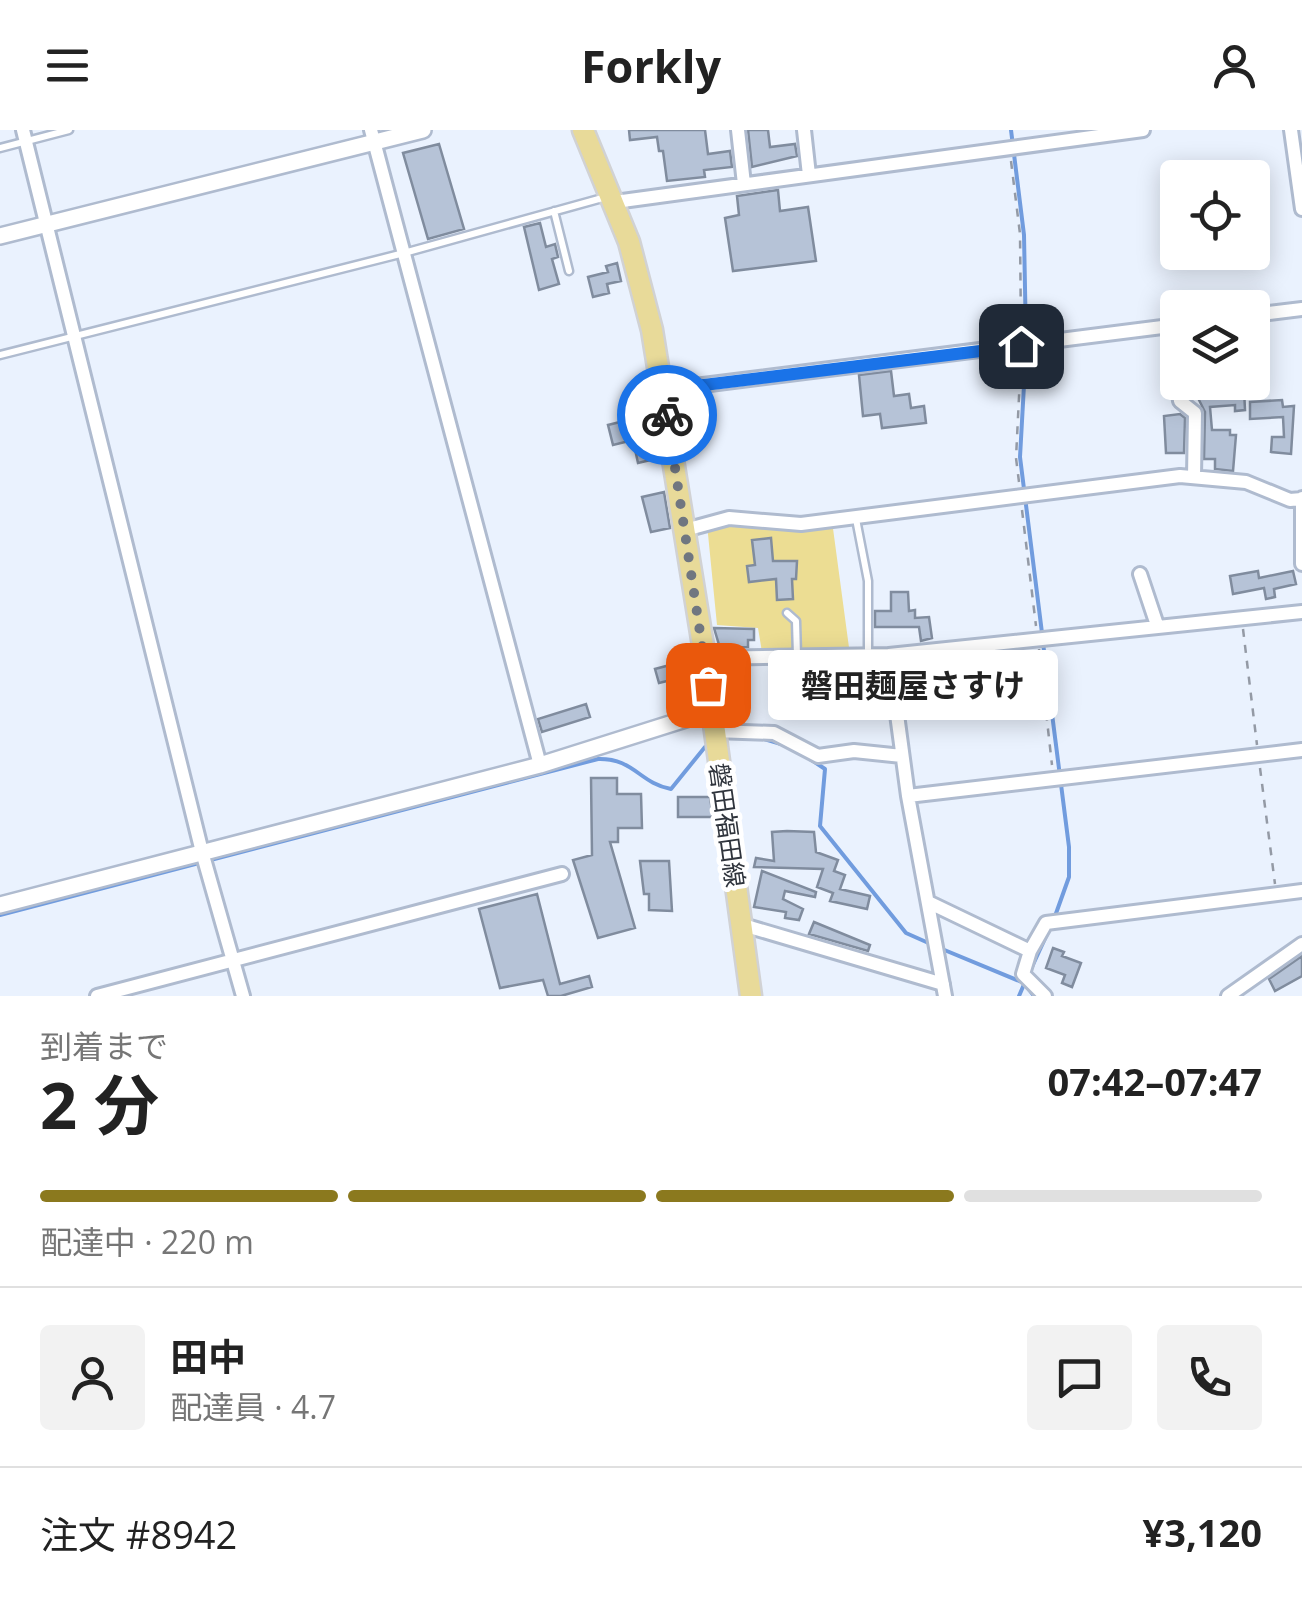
<!DOCTYPE html>
<html lang="ja">
<head>
<meta charset="utf-8">
<style>
	:root { --surface:#fff; --page:#f2f2f2; --text:#222; --muted:#767676; --line:#e0e0e0; --accent:#8b791e }
	body { margin:0; font-family:"Open Sans","Noto Sans JP",sans-serif; background:var(--page); color:var(--text); height:100vh; display:flex; flex-direction:column; font-size:38px; white-space:nowrap }
	* { box-sizing:border-box; margin:0 }
	p { font-size:32px; color:var(--muted) }
	.icon { flex:none; width:55px; height:55px; fill:none; stroke:currentColor; stroke-width:2; stroke-linecap:round; stroke-linejoin:round }
	.map { position:relative; height:866px; overflow:hidden }
	.panel { display:flex; flex-direction:column; background:var(--surface); flex:1 }
	.panel>* { flex:none }
	.controls { position:absolute; left:1160px; top:30px; display:grid; gap:20px }
	.controls a { display:grid; place-items:center; width:110px; height:110px; border-radius:10px; background:var(--surface); box-shadow:0 5px 25px #0003; font-size:50px }
	.pin { position:absolute; display:grid; place-items:center; width:85px; height:85px; color:#fff; margin:-42px; border-radius:20px; box-shadow:0 5px 15px #0006 }
	.courier { position:absolute; display:grid; place-items:center; width:100px; height:100px; margin:-50px; border:8px solid #1a73e8; border-radius:50%; background:#fff; color:#222; box-shadow:0 2px 12px #0007 }
	.bubble { position:absolute; height:70px; border-radius:10px; background:var(--surface); box-shadow:0 5px 25px #0003; font-size:32px; font-weight:700; line-height:70px; text-align:center }
	.overview em { font-style:normal; font-weight:700 }
	.overview div { display:flex; flex-direction:column-reverse }
	.overview { display:flex; align-items:center; justify-content:space-between; height:170px; padding:0 40px }
	h1 { font-size:65px; font-weight:700; line-height:75px }
	.bar { display:grid; grid-template-columns:repeat(4,1fr); gap:15px 10px; align-content:center; height:120px; padding:0 40px }
	.bar i { height:12px; border-radius:8px; background:var(--line) }
	.bar .active { background:var(--accent) }
	.bar p { grid-column:span 4 }
	.line { display:flex; align-items:center; gap:25px; padding:0 40px; border-top:2px solid var(--line) }
	.line div { flex:1 }
	.round { display:grid; place-items:center; flex:none; width:105px; height:105px; border-radius:10px; background:var(--page) }
	header { display:flex; justify-content:space-between; align-items:center; height:130px; padding:0 40px; background:var(--surface); font-size:45px; font-weight:700 }
	.map>svg:first-child { display:block }
</style>
</head>
<body>
<header><svg class="icon" aria-label="menu" viewBox="0 0 24 24"><path d="M4 6h16M4 12h16M4 18h16"/></svg>Forkly<svg class="icon" aria-label="person" viewBox="0 0 24 24"><circle cx="12" cy="8" r="4"/><path d="M4 21q1-7 8-7t8 7"/></svg></header>
<div class="map">
<svg width="1302" height="866" viewBox="0 0 1302 866">
	<rect width="100%" height="100%" fill="#eaf2fe"/>
	<path fill="#ecdd93" d="M 832,391 L 850,525 L 762,522 L 758,498 L 717,495 L 707,394 Z"/>
	<g fill="none" stroke-linecap="round" stroke-linejoin="round">
		<path stroke="#719cde" stroke-width="4" d="M 1011,0 L 1024,105 L 1026,210
			M 1026,219 L 1020,327 L 1042,503
			M 1043,513 L 1069,717 L 1069,747 L 1054,789
			M 761,608 L 781,614
			M 807,627 L 825,639 L 820,696 L 906,803 L 933,815
			M 0,785 L 598,629 C 634,628 639,653 671,659 L 705,617
			M 942,819 L 1024,853 L 1034,866
			M 1031,839 L 1048,802
			M 1019,866 L 1025,852"/>
	</g>
	<path fill="#b6c3d7" stroke="#808c9e" stroke-width="2.5" d="M 629,0 L 705,0 L 708,24 L 730,21 L 732,37 L 704,40 L 705,47 L 667,51 L 663,21 L 659,21 L 657,7 L 630,10 Z
		M 748,0 L 768,0 L 770,17 L 795,14 L 797,26 L 752,37 Z
		M 439,14 L 464,99 L 428,109 L 403,23 Z
		M 778,60 L 780,81 L 808,77 L 816,131 L 733,141 L 725,88 L 739,85 L 737,66 Z
		M 540,93 L 546,117 L 555,114 L 558,127 L 552,129 L 559,154 L 539,160 L 524,97 Z
		M 617,133 L 621,151 L 607,154 L 609,163 L 593,167 L 588,147 L 608,142 L 606,136 Z
		M 891,241 L 894,266 L 909,264 L 911,278 L 924,276 L 926,293 L 882,298 L 880,284 L 863,286 L 859,245 Z
		M 1232,258 L 1244,259 L 1245,280 L 1235,281 L 1235,275 L 1210,277 L 1212,300 L 1230,300 L 1230,305 L 1236,305 L 1233,341 L 1215,339 L 1215,329 L 1204,329 L 1205,282 L 1198,268 L 1216,267 L 1216,259 Z
		M 1282,270 L 1283,277 L 1294,276 L 1291,324 L 1271,322 L 1272,307 L 1284,307 L 1283,287 L 1250,289 L 1250,272 Z
		M 1180,284 L 1185,288 L 1184,323 L 1166,323 L 1164,286 Z
		M 648,285 L 659,328 L 638,333 L 633,310 L 613,315 L 608,295 Z
		M 664,362 L 670,398 L 651,402 L 642,367 Z
		M 771,408 L 773,431 L 797,431 L 796,449 L 792,449 L 793,469 L 777,470 L 776,449 L 749,452 L 747,436 L 755,435 L 752,410 Z
		M 1258,441 L 1259,448 L 1293,441 L 1296,454 L 1274,459 L 1275,467 L 1266,469 L 1264,458 L 1233,464 L 1230,446 Z
		M 891,462 L 908,462 L 909,481 L 915,480 L 915,488 L 929,487 L 932,508 L 921,511 L 919,497 L 875,497 L 875,481 L 891,481 Z
		M 714,498 L 754,499 L 754,510 L 748,510 L 748,517 L 720,518 Z
		M 685,531 L 695,567 L 677,572 L 671,550 L 659,553 L 655,539 Z
		M 586,574 L 590,587 L 542,602 L 538,589 Z
		M 591,648 L 617,648 L 617,664 L 641,664 L 642,698 L 618,698 L 618,712 L 610,712 L 635,798 L 598,808 L 573,730 L 592,725 Z
		M 678,667 L 710,667 L 713,687 L 678,687 Z
		M 787,701 L 814,702 L 816,722 L 838,730 L 834,741 L 845,745 L 840,759 L 870,766 L 867,779 L 830,771 L 833,763 L 817,757 L 823,739 L 754,737 L 756,728 L 774,731 L 772,702 Z
		M 640,731 L 669,731 L 672,781 L 649,780 L 649,764 L 644,764 Z
		M 762,741 L 816,762 L 815,767 L 785,761 L 783,769 L 803,779 L 799,790 L 785,788 L 786,782 L 754,777 Z
		M 537,764 L 560,854 L 589,846 L 592,857 L 561,866 L 548,866 L 543,850 L 500,858 L 479,779 Z
		M 814,792 L 870,815 L 868,821 L 809,804 Z
		M 1053,818 L 1064,822 L 1062,826 L 1081,833 L 1072,857 L 1062,853 L 1065,845 L 1046,838 Z
		M 1302,826 L 1302,846 L 1275,861 L 1269,849 Z"/>
	<g fill="none" stroke-linecap="round" stroke-linejoin="round">
		<g stroke="#afbbcf" stroke-width="11">
			<path id="service" d="M 0,18 L 69,0
				M 554,81 L 569,141
				M 0,225 L 404,123 L 606,67
				M 856,389 L 868,451 L 868,525
				M 787,483 L 796,491 L 797,526"/>
		</g>
		<g stroke="#afbbcf" stroke-width="18">
			<path id="minor" d="M 23,0 L 202,722 L 243,866
				M 371,0 L 540,635
				M 738,0 L 744,54
				M 804,0 L 809,45
				M 1291,0 L 1302,79
				M 615,72 L 1143,0
				M 1252,185 L 1302,179
				M 1169,196 L 1180,271 L 1195,283 L 1194,347
				M 663,260 L 1178,195
				M 1302,368 L 1302,434
				M 685,400 L 729,388 L 801,394 L 1180,346 L 1246,352 L 1290,370 L 1302,369
				M 1140,444 L 1157,495
				M 889,525 L 908,666 L 945,866
				M 705,528 L 889,525 L 1302,482
				M 714,601 L 774,603 L 818,626 L 854,621 L 902,626
				M 908,666 L 1302,620
				M 928,772 L 1030,821 L 1046,793 L 1302,761
				M 743,795 L 943,854
				M 1030,821 L 1023,844 L 1045,866
				M 97,866 L 562,744
				M 1228,866 L 1302,814"/>
		</g>
		<g stroke="#afbbcf" stroke-width="20">
			<path id="tertiary" d="M 0,106 L 423,0
				M 0,775 L 540,635 L 711,581"/>
		</g>
		<g stroke="#d1d2d4" stroke-width="25">
			<path id="primary" d="M 583,0 L 629,112 L 652,200 L 705,528 L 751,866"/>
		</g>
		<path stroke="#949aa5" stroke-width="2.5" stroke-dasharray="8 8" stroke-linecap="butt" d="M 1011,31 L 1020,104 L 1021,203
			M 1019,352 L 1016,328 L 1021,226
			M 1022,380 L 1036,496
			M 1243,499 L 1257,615
			M 1039,519 L 1052,635
			M 1260,638 L 1275,754"/>
		<use href="#service" stroke="#fff" stroke-width="6"/>
		<use href="#minor" stroke="#fff" stroke-width="12"/>
		<use href="#tertiary" stroke="#fff" stroke-width="15"/>
		<use href="#primary" stroke="#e8da99" stroke-width="20"/>
	</g>
	<g fill="none" stroke-linecap="round" stroke-linejoin="round">
		<path stroke="#707680" stroke-width="10" stroke-dasharray="0 18" d="M 667,285 L 708,555"/>
		<path stroke="#1a73e8" stroke-width="12" d="M 667,285 L 663,260 L 1021,216"/>
	</g>
	<g text-anchor="middle" dominant-baseline="central" stroke-width="9" stroke-linejoin="round" paint-order="stroke">
		<g font-size="25" fill="#2f343c" stroke="#fff">
			<text transform="translate(728 695) rotate(82)">磐田福田線</text>
		</g>
	</g>
</svg>
<div class="controls">
<a><svg class="icon" aria-label="locate" viewBox="0 0 24 24"><circle cx="12" cy="12" r="6"/><path d="M12 2v4M12 18v4M2 12h4M18 12h4"/></svg></a>
<a><svg class="icon" aria-label="layers" viewBox="0 0 24 24"><path d="M12 4l9 5-9 5-9-5zM3 14l9 5 9-5"/></svg></a>
</div>
<div class="pin" style="left:708px;top:555px;background:#ea580c"><svg class="icon" aria-label="bag" viewBox="0 0 24 24"><path d="M5 8h14l-1 12H6zM9 8a3 3 0 0 1 6 0"/></svg></div>
<div class="pin" style="left:1021px;top:216px;background:#1f2937"><svg class="icon" aria-label="home" viewBox="0 0 24 24"><path d="M3 11l9-7 9 7M6 9v11h12V9"/></svg></div>
<div class="courier" style="left:667px;top:285px"><svg class="icon" aria-label="bike" viewBox="0 0 24 24"><circle cx="6" cy="16" r="4"/><circle cx="18" cy="16" r="4"/><path d="M6 16l4-8h5l3 8M10 8l3 8H6M13 5h3"/></svg></div>
<div class="bubble" style="left:768px;top:520px;width:290px">磐田麺屋さすけ</div>
</div>
<section class="panel">
<div class="overview"><div><h1>2 分</h1><p>到着まで</p></div><em>07:42–07:47</em></div>
<div class="bar"><i class="active"></i><i class="active"></i><i class="active"></i><i></i><p>配達中 · 220 m</p></div>
<div class="line" style="height:180px"><a class="round"><svg class="icon" aria-label="person" viewBox="0 0 24 24"><circle cx="12" cy="8" r="4"/><path d="M4 21q1-7 8-7t8 7"/></svg></a><div><b>田中</b><p>配達員 · 4.7</p></div><a class="round"><svg class="icon" aria-label="chat" viewBox="0 0 24 24"><path d="M4 5h16v11H9l-5 4z"/></svg></a><a class="round"><svg class="icon" aria-label="phone" viewBox="0 0 24 24"><path d="M5 4h4l2 5-3 2q2 4 5 5l2-3 5 2v4C11 20 4 13 5 4z"/></svg></a></div>
<div class="line" style="height:130px"><div>注文 #8942</div><b>¥3,120</b></div>
</section>
</body>
</html>
